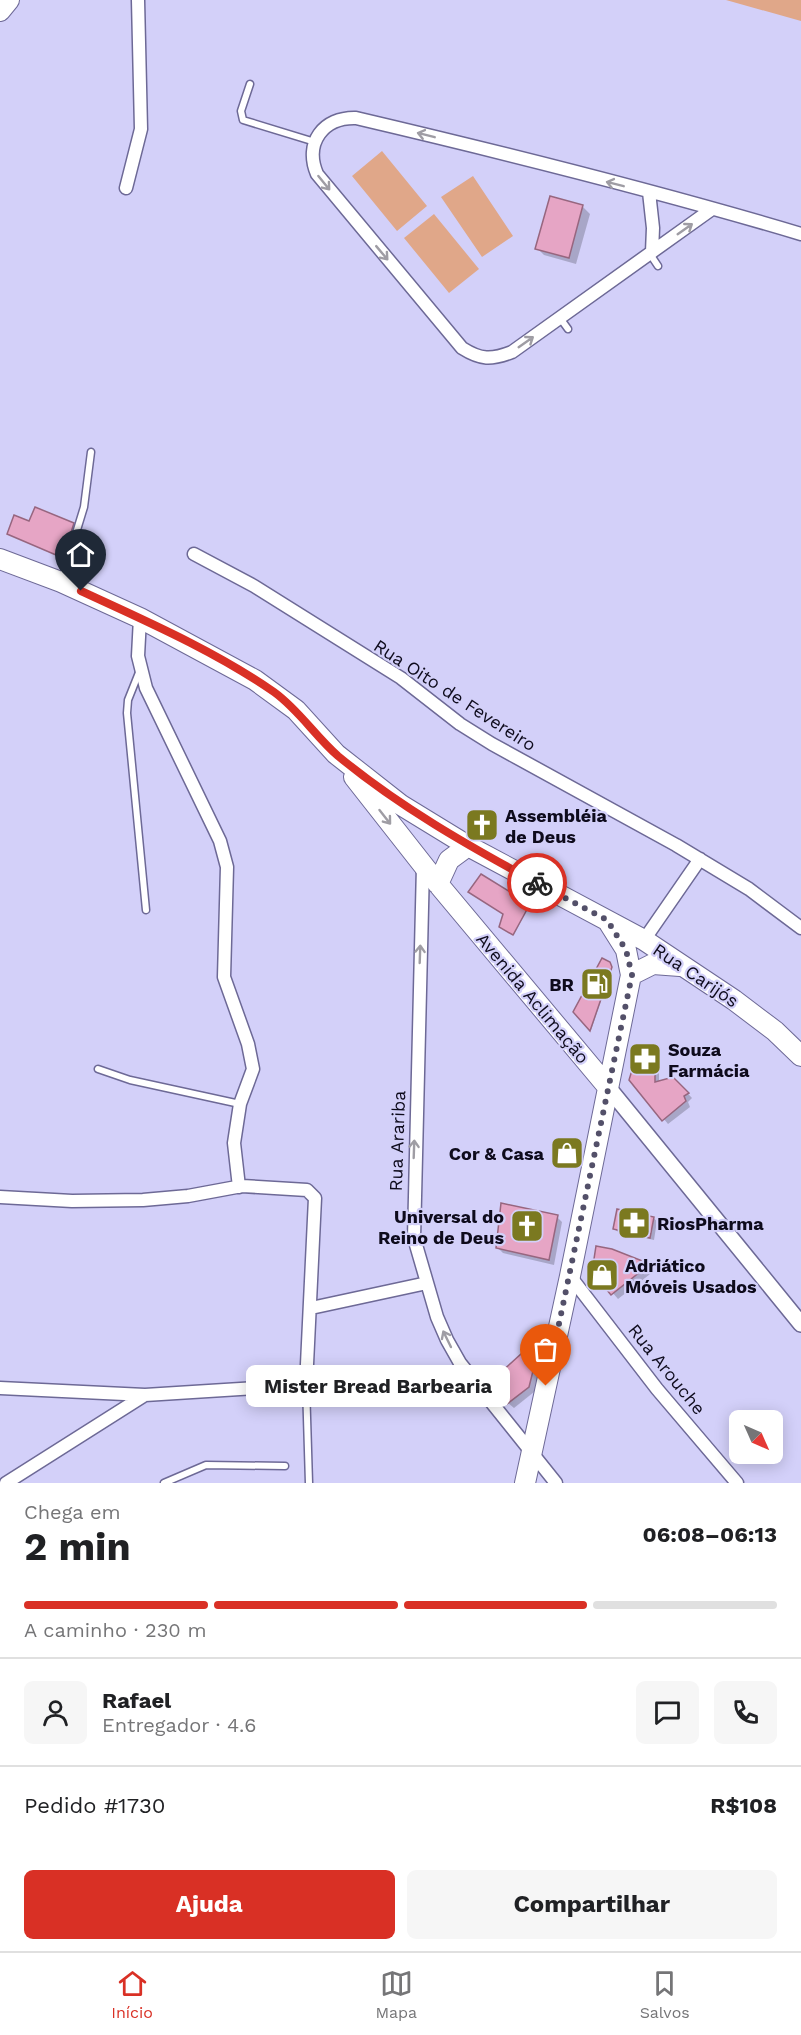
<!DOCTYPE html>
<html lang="pt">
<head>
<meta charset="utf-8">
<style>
	:root { --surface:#fff; --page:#f6f6f6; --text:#202124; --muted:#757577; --line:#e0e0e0; --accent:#d93025 }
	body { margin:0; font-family:"Work Sans",sans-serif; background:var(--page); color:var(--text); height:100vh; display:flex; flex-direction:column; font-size:22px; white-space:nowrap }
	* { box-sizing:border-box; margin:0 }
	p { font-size:20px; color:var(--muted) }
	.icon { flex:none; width:33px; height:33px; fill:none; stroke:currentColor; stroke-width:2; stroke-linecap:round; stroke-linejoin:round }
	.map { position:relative; height:1483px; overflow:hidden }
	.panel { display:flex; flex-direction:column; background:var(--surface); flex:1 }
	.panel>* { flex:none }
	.needle { width:39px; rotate:135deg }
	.buttons { position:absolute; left:729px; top:1410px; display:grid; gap:12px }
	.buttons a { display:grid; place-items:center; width:54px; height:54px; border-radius:9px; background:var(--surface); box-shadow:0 3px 15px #0003; font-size:30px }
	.pin { position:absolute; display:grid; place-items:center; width:51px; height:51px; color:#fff; margin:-62px -26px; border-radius:50% 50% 50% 0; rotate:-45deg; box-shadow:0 0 6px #0007 }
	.pin .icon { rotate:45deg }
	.courier { position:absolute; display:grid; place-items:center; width:60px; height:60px; margin:-30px; border:4px solid #d93025; border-radius:50%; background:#fff; color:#222; box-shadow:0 2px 8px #0007 }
	.bubble { position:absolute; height:42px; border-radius:9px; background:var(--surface); box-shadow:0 3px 15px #0003; font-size:20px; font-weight:700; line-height:42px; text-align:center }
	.overview em { font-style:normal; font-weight:700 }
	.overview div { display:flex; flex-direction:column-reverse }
	.overview { display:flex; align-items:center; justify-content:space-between; height:102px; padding:0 24px }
	h1 { font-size:39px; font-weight:700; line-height:45px }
	.bar { display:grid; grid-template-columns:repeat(4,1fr); gap:9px 6px; align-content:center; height:72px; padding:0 24px }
	.bar i { height:8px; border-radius:4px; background:var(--line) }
	.bar .current { background:var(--accent) }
	.bar p { grid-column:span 4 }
	.line { display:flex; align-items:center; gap:15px; padding:0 24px; border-top:2px solid var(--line) }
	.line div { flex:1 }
	.round { display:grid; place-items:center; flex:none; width:63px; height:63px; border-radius:9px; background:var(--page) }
	.primary-button { display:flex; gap:12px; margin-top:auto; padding:12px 24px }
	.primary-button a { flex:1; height:69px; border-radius:9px; background:var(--accent); color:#fff; font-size:24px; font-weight:700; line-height:69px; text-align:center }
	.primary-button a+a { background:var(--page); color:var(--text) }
	.dock { display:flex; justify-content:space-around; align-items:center; height:84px; border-top:2px solid var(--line); background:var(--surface); font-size:16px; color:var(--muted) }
	.dock a { display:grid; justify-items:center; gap:3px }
	.dock .current { color:var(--accent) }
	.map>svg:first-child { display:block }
</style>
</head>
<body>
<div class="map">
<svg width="801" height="1483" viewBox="0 0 801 1483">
	<rect width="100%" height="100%" fill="#d3d0f9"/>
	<path fill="#e0a789" d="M 726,0 L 801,0 L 801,21 Z
		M 382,151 L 427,206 L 397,231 L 352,176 Z
		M 473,176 L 513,236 L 482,257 L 441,197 Z
		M 434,214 L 479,269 L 449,293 L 404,238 Z"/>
	<path fill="#0003" d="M 551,198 L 583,207 L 590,214 L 576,264 L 544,255 L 537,248 Z
		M 30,523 L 73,525 L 76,528 L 66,560 L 9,534 Z
		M 529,905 L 514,935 L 502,927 L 504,914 Z
		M 611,965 L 612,969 L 591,1030 L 574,1012 Z
		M 654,1053 L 659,1058 L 659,1082 L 673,1078 L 692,1098 L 688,1102 L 690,1107 L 668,1124 L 631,1079 Z
		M 557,1217 L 562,1222 L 554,1265 L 503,1253 L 498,1248 Z
		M 653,1218 L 657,1221 L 654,1240 L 618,1232 L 614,1228 Z
		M 612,1250 L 649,1266 L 654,1271 L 618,1299 L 594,1271 Z
		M 542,1337 L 547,1341 L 534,1392 L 514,1408 L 508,1403 L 500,1375 Z"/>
	<path fill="#e6a5c5" stroke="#97667f" stroke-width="1.5" d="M 550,196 L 583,205 L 569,258 L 535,249 Z
		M 35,507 L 74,523 L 63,558 L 7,534 L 14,515 L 29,521 Z
		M 481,874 L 530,904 L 513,935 L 499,927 L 503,914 L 468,892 Z
		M 602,958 L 610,962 L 612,967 L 590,1031 L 573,1012 Z
		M 639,1047 L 655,1051 L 655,1082 L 673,1077 L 689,1093 L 684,1096 L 686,1101 L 662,1121 L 629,1080 Z
		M 501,1203 L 558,1215 L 549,1260 L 496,1248 Z
		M 617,1209 L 654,1217 L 650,1238 L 613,1229 Z
		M 596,1246 L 612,1249 L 650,1264 L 611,1295 L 592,1272 Z
		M 542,1335 L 529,1387 L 507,1404 L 488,1377 L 497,1371 L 500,1373 Z"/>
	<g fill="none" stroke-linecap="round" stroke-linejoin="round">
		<g stroke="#6d6996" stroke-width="9">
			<path id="service" d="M 250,84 L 241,111 L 243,120 L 315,142
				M 650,254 L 658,266
				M 560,318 L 568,329
				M 62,579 L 84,507 L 91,452
				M 140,670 L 128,700 L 127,713 L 146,910
				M 98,1069 L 130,1080 L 240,1104
				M 306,1385 L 309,1483
				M 164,1483 L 206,1465 L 285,1466"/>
		</g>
		<g stroke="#6d6996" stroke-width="15">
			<path id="minor" d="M 126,188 L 141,129 L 138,0
				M 649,192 L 653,228 L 652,252
				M 712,209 L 512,352 C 491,360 481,360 462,348 L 317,174 C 304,143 323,117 356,118 C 505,153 654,190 801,234
				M 194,554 L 254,586 L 401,678 L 460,724 L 492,744 L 676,845 L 749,889 L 801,928
				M 140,618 L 138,656 L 146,688 L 220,841 L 227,867 L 224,977 L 248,1044 L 253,1069 L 240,1104 L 234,1143 L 239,1187
				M 423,866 L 414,1238 L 437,1317 L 447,1340 L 460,1363 L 556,1483
				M 644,940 L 700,859
				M 0,1197 L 72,1201 L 143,1200 L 188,1196 L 242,1186 L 307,1190 L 315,1198 L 306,1385 L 145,1395 L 0,1388
				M 570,1276 L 657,1389 L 737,1483
				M 311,1308 L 427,1283
				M 6,1483 L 145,1395"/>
		</g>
		<g stroke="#6d6996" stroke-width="18">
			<path id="tertiary" d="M 607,1086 L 801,1324"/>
		</g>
		<g stroke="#6d6996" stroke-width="22">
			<path id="primary" d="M 0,11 L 9,0
				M 0,559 L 61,582 L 140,618 L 255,680 L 296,710 L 336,754 L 401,805 L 468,846 L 644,940 L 734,1000 L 775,1031 L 801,1056
				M 354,777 L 438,884 L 607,1086
				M 438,884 L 449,860 L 468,846
				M 631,975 L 653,964 L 680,966
				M 525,1483 L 570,1276 L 631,975 L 626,950 L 609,923"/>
		</g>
		<use href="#service" stroke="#fff" stroke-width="6"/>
		<use href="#minor" stroke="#fff" stroke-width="12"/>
		<use href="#tertiary" stroke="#fff" stroke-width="15"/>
		<use href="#primary" stroke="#fff" stroke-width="20"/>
	</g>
	<defs><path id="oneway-shaft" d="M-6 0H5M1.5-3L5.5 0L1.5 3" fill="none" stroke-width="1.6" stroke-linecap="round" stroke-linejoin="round" transform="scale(1.5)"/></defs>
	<g stroke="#9f9da4">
		<use href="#oneway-shaft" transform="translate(426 135) rotate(-166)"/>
		<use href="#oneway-shaft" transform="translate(324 183) rotate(51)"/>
		<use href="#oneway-shaft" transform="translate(615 184) rotate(-166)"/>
		<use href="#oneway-shaft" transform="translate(685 229) rotate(-35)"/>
		<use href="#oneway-shaft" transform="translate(382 253) rotate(50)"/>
		<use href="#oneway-shaft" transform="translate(526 342) rotate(-35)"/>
		<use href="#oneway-shaft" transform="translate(385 817) rotate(52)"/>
		<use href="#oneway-shaft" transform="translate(420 954) rotate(-88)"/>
		<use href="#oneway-shaft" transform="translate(414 1149) rotate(-88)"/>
		<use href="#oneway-shaft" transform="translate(447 1339) rotate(-116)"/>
	</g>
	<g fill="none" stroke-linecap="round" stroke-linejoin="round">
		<path stroke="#535069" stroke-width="6" stroke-dasharray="0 10.8" d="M 537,883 L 607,920 L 626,950 L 632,975 L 546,1386"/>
		<path stroke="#d93025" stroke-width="8" d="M 81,591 C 146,621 215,651 274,692 C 299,710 315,736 338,756 C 400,807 467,845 537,883"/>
	</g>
	<defs>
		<g id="church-square" transform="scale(1.725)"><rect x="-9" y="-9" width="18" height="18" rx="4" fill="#7b7920" stroke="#d3d0f9"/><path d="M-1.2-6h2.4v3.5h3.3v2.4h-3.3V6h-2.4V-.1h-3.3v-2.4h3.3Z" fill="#fff"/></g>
		<g id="fuel-square" transform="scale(1.725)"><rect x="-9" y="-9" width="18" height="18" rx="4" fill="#7b7920" stroke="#d3d0f9"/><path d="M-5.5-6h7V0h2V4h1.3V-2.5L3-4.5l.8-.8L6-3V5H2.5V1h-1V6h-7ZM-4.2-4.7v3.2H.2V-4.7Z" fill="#fff"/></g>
		<g id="pharmacy-square" transform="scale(1.725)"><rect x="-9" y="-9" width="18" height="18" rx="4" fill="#7b7920" stroke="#d3d0f9"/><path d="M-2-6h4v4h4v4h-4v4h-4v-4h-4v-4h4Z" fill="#fff"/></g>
		<g id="shop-square" transform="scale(1.725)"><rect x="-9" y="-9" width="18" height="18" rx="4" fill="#7b7920" stroke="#d3d0f9"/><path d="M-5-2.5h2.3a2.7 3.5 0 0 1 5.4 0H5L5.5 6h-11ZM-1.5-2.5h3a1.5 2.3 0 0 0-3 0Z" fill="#fff"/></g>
	</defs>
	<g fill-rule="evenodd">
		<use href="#church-square" x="482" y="825"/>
		<use href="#fuel-square" x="597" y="984"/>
		<use href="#pharmacy-square" x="645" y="1059"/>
		<use href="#shop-square" x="567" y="1153"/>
		<use href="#pharmacy-square" x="634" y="1223"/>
		<use href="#church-square" x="527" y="1226"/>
		<use href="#shop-square" x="602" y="1275"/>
	</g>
	<g text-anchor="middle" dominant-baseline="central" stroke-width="4.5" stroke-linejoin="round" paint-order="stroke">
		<g font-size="18" fill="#0e0b1c" stroke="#d3d0f9">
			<text transform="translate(455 695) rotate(33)">Rua Oito de Fevereiro</text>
			<text transform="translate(696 975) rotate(34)">Rua Carijós</text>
			<text transform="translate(533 998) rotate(50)">Avenida Aclimação</text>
			<text transform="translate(397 1141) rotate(-88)">Rua Arariba</text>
			<text transform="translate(667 1369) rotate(51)">Rua Arouche</text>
		</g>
		<g font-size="18" font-weight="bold" fill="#0e0b1c" stroke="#d3d0f9" text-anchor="start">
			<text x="505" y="815">Assembléia<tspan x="505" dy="21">de Deus</tspan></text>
			<text x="574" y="984" text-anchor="end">BR</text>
			<text x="668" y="1049">Souza<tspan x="668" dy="21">Farmácia</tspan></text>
			<text x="544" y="1153" text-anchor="end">Cor &amp; Casa</text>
			<text x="504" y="1216" text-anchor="end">Universal do<tspan x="504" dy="21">Reino de Deus</tspan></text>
			<text x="657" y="1223">RiosPharma</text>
			<text x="625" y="1265">Adriático<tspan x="625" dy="21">Móveis Usados</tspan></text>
		</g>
	</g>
</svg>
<div class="buttons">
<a><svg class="needle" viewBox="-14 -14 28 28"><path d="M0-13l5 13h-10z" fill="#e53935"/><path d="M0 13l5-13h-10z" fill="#757577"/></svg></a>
</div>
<div class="pin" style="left:546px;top:1386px;background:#ea580c"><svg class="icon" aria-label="bag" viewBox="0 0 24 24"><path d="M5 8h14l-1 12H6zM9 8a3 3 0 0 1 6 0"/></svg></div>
<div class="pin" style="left:81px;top:591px;background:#1f2937"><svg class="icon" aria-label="home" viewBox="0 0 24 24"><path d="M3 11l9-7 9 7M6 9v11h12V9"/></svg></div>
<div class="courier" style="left:537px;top:883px"><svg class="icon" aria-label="bike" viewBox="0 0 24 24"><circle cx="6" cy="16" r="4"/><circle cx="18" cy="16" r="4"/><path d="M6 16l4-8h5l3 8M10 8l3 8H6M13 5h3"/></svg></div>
<div class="bubble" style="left:246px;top:1365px;width:264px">Mister Bread Barbearia</div>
</div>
<section class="panel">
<div class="overview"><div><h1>2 min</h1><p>Chega em</p></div><em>06:08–06:13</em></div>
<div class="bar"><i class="current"></i><i class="current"></i><i class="current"></i><i></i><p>A caminho · 230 m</p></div>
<div class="line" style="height:108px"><a class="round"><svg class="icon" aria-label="person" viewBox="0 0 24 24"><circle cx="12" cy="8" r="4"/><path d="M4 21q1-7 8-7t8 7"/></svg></a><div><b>Rafael</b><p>Entregador · 4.6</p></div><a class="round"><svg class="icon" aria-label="chat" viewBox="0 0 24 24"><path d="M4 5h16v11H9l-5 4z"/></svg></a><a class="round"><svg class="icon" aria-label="phone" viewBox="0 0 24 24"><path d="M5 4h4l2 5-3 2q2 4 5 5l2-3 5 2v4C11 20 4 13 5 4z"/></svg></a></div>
<div class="line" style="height:78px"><div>Pedido #1730</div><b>R$108</b></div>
<div class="primary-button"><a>Ajuda</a><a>Compartilhar</a></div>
</section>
<nav class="dock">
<a class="current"><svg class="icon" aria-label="home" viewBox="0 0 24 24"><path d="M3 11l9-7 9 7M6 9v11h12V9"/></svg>Início</a>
<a><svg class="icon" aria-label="map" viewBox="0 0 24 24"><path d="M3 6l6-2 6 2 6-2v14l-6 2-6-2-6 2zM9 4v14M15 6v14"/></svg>Mapa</a>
<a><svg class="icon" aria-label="saved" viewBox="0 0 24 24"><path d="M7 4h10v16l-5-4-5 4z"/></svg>Salvos</a>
</nav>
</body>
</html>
